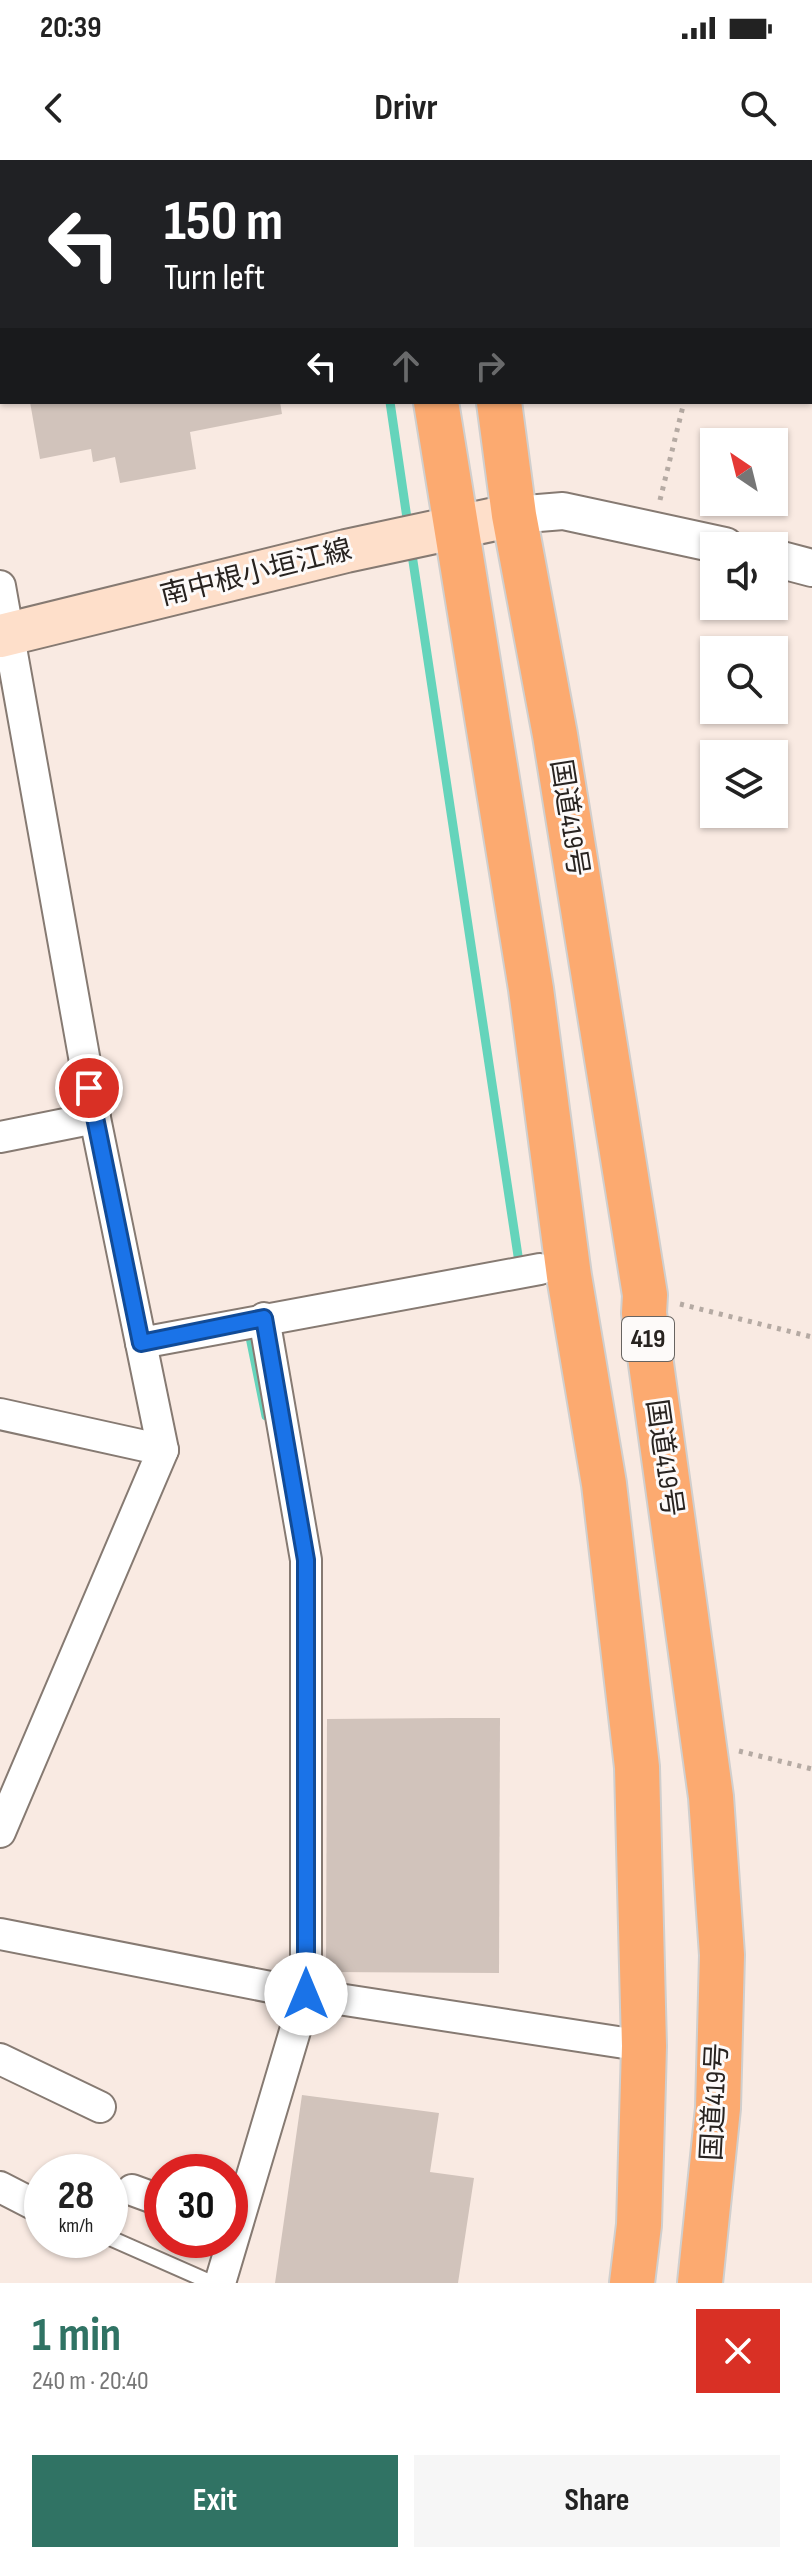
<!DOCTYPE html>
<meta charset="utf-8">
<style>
:root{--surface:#fff;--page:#f6f6f6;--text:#222;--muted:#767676;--accent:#307364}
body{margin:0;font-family:"Sofia Sans Condensed","Noto Sans JP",sans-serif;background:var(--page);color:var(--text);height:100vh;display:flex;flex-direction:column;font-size:30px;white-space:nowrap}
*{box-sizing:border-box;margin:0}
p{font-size:26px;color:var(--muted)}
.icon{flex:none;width:44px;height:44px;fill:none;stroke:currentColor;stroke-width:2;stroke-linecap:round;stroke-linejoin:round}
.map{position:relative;height:2123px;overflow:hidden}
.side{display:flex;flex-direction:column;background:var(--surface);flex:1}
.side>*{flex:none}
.top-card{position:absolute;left:0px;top:0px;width:812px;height:244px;box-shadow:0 2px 6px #0004;background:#202124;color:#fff;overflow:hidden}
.needle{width:52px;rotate:325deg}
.fabs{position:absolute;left:700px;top:268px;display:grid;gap:16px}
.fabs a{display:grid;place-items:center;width:88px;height:88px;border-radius:0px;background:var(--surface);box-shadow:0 2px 6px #0004;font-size:40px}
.speed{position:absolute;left:24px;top:1994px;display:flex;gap:16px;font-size:40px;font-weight:700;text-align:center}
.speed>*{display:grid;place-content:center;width:104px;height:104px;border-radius:50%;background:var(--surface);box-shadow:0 2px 6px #0004;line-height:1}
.speed small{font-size:20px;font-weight:400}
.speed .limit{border:12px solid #d22;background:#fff;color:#111}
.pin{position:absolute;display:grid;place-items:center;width:68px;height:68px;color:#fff;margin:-34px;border:4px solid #fff;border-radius:50%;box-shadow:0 2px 8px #0007}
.me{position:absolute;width:88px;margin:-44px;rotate:0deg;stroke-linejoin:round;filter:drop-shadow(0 0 6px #0008)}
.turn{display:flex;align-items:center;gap:28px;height:168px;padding:0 32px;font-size:36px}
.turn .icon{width:104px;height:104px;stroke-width:2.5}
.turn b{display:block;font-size:56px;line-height:68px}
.lanes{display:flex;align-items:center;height:76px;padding:0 32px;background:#0003;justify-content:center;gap:40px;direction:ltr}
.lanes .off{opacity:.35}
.round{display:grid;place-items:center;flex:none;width:84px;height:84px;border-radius:0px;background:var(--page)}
.head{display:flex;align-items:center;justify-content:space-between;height:136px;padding:0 32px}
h1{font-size:48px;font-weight:700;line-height:60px;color:var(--accent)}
.primary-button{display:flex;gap:16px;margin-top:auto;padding:16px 32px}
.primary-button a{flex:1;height:92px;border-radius:0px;background:var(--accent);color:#fff;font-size:32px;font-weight:700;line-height:92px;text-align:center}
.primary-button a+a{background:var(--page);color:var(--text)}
.status{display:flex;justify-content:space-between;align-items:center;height:56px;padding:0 40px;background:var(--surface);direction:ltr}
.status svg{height:22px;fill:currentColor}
header{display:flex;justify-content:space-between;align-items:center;height:104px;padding:0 32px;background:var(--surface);font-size:36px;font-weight:700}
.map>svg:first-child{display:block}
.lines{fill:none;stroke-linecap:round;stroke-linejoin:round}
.stream{stroke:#65d4bb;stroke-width:9}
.building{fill:#d1c3bb}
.service-casing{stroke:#867a72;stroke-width:18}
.minor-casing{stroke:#867a72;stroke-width:34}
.tertiary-casing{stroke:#867a72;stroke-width:40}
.secondary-casing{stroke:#867a72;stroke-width:46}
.trunk-casing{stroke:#d0cfce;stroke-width:48}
.path{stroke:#b5aaa3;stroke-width:5;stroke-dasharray:4 6;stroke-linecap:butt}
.service{stroke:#fff;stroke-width:14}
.minor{stroke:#fff;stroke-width:30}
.tertiary{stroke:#fff;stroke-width:36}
.secondary{stroke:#fedfca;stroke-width:42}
.trunk{stroke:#fcaa70;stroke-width:44}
.route-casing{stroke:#114b97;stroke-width:20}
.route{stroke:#1a73e8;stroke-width:14}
.labels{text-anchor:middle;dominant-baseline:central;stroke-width:6;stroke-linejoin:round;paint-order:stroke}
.shield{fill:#fdfaf9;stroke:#686461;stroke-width:2}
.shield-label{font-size:26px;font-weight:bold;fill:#282320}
.street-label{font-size:28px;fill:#282320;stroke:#fdfaf9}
</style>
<div class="status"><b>20:39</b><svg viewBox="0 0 49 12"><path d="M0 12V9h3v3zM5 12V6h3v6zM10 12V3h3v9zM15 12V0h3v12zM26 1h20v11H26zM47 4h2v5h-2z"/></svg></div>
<header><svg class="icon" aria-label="back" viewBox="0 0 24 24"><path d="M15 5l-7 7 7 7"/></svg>Drivr<svg class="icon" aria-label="search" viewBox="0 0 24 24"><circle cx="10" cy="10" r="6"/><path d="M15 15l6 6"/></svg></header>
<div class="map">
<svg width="812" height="2123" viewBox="0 0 812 2123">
<rect width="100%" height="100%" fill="#f9eae2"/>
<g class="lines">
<!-- stream -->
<g class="stream">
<polyline points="353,0 353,2"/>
<polyline points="390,242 408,365"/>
<polyline points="411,388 520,1109"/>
<polyline points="250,1177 266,1256"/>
</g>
</g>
<!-- building -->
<g class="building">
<polygon points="30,242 280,242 282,254 190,272 196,309 120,323 115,297 93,302 91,289 40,299"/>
<polygon points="452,1558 500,1558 499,1813 326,1812 327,1559"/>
<polygon points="302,1935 439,1953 430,2012 474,2018 458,2123 275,2123"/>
</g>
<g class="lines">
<!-- service casing -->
<g class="service-casing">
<polyline id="service" points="110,2078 212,2123"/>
</g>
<!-- minor casing -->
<g class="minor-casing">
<g id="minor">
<polyline points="0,426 95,958 141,1183 540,1109"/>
<polyline points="0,977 95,958"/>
<polyline points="141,1183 163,1290"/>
<polyline points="0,1254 163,1290 0,1672"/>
<polyline points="0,1774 306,1834 644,1886"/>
<polyline points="0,1899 100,1947"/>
<polyline points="0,2027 35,2045"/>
<polyline points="132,2030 162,2041"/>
<polyline points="220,2123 306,1834 306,1400 264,1158"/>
</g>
</g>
<!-- tertiary casing -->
<g class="tertiary-casing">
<g id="tertiary">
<polyline points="514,355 563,351 725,386"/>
<polyline points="774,398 812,408"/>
</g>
</g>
<!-- secondary casing -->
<g class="secondary-casing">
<polyline id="secondary" points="0,476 346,391 514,355"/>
</g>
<!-- trunk casing -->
<g class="trunk-casing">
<g id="trunk">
<polyline points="398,0 398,2"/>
<polyline points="467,0 468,2"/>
<polyline points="436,242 531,829 569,1116 604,1324 637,1607 644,1886 639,2065 632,2123"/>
<polyline points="499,242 514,355 555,575 645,1135 644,1153 711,1637 722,1795 718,1948 700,2123"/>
</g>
</g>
<!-- path -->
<g class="path">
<polyline points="743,2 743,0"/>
<polyline points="660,340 684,242"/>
<polyline points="680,1144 812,1177"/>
<polyline points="739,1591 812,1609"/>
</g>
<!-- service -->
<use href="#service" class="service"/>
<!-- minor -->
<use href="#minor" class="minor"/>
<!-- tertiary -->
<use href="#tertiary" class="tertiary"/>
<!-- secondary -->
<use href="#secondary" class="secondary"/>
<!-- trunk -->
<use href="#trunk" class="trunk"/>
</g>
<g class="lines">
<!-- route casing -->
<g class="route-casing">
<polyline id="route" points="89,928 141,1183 264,1158 306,1400 306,1834"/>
</g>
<!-- route -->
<use href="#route" class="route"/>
</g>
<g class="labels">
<!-- shield labels -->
<rect class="shield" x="622" y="1157" width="52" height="44" rx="6"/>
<g class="shield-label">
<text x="648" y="1179">419</text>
</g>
<!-- street labels -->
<g class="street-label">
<text transform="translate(256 413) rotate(-14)">南中根小垣江線</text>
<text transform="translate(569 658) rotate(81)">国道419号</text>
<text transform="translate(664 1298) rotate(82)">国道419号</text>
<text transform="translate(715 1942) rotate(-87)">国道419号</text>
</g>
</g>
</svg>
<div class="fabs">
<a><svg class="needle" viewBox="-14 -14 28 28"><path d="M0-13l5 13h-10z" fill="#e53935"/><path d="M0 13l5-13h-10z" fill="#767676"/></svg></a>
<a><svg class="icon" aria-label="sound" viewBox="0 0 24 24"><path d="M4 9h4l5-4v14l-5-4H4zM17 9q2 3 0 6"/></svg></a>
<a><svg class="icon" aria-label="search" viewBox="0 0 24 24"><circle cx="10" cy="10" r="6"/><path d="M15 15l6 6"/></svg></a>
<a><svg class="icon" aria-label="layers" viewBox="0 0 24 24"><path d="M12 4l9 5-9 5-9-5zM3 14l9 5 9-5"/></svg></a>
</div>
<div class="speed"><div>28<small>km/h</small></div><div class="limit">30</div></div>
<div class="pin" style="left:89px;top:928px;background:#d93025"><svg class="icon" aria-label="arrive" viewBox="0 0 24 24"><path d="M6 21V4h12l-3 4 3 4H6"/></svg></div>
<svg class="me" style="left:306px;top:1834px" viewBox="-20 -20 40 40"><circle r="19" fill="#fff"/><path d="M0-13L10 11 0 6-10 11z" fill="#1a73e8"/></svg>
<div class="top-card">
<div class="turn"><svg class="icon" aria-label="left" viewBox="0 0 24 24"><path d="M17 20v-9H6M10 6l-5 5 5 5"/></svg><div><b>150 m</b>Turn left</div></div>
<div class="lanes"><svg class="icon" aria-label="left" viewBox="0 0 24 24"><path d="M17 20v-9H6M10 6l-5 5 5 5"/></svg><svg class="icon off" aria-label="ahead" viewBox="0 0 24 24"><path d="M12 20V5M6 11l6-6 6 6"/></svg><svg class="icon off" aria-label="right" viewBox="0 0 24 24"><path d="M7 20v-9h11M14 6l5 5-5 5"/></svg></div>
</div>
</div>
<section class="side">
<div class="head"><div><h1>1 min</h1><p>240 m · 20:40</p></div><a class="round" style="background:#d93025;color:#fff"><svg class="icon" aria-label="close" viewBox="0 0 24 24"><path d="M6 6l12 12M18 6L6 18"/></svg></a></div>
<div class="primary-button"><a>Exit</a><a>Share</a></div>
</section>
